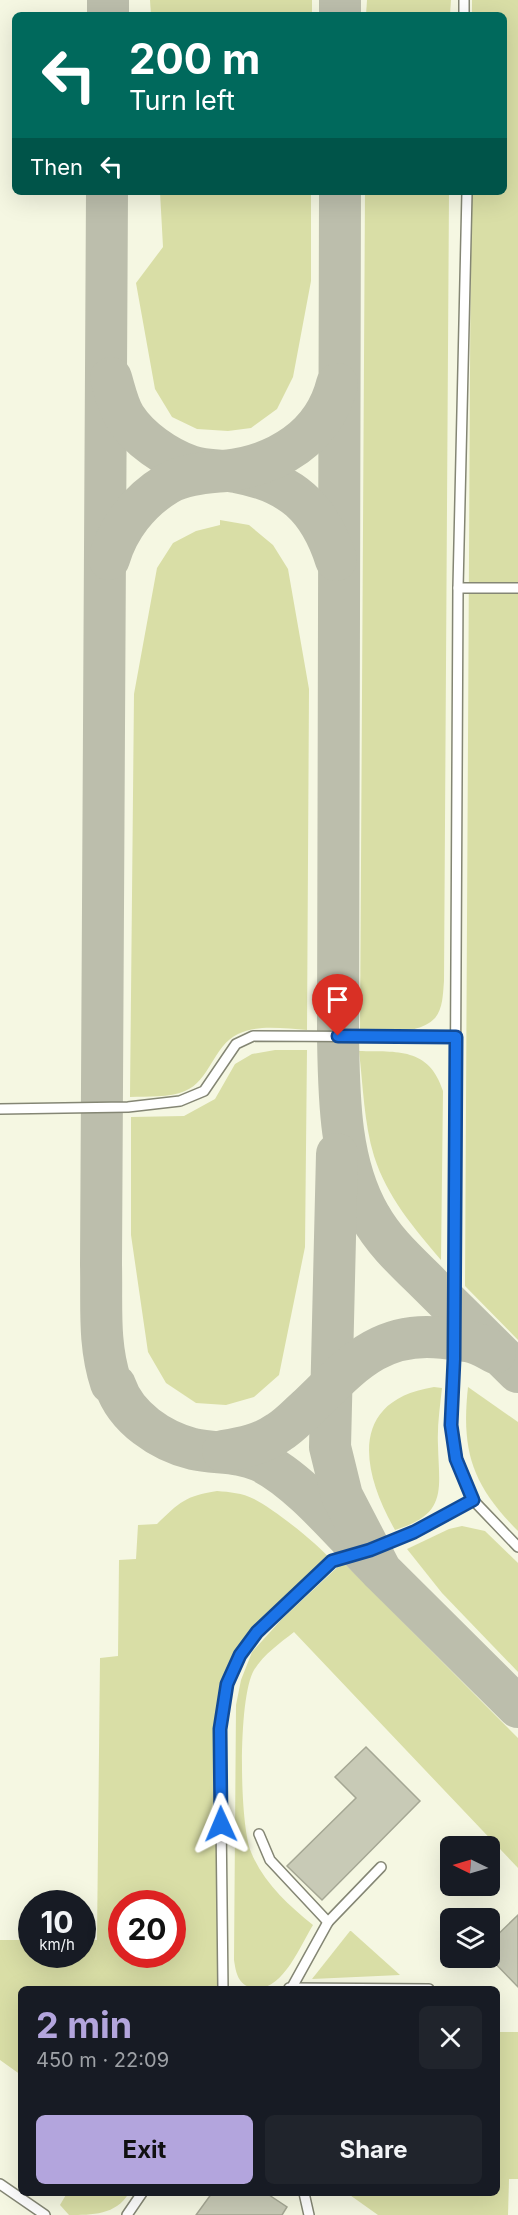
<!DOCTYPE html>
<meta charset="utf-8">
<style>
:root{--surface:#171b24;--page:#20242c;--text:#f1f3f6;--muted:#9ea1a6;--accent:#b3a5dd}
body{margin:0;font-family:Inter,sans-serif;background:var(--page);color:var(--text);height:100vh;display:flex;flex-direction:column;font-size:22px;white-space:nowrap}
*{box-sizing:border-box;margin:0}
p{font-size:20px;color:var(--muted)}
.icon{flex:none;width:33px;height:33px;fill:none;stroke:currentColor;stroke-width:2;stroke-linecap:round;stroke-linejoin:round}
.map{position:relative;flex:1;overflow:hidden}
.side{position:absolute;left:18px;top:1986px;width:482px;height:210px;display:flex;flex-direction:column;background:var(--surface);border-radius:9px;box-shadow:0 6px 24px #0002}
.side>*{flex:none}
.banner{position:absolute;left:12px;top:12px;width:495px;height:183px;border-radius:9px;box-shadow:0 6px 24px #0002;background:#00695c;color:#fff;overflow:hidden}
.needle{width:39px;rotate:275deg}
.fabs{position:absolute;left:440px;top:1836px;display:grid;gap:12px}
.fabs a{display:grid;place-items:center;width:60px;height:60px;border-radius:9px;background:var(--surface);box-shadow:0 6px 24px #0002;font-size:30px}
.speed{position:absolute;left:18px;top:1890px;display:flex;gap:12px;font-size:30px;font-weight:700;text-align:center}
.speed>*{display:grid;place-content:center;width:78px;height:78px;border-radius:50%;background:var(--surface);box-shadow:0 6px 24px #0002;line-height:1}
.speed small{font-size:15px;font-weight:400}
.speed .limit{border:9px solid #d22;background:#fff;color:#111}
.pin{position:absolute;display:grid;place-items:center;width:51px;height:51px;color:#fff;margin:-62px -26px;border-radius:50% 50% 50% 0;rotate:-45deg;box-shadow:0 0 6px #0007}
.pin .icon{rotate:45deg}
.me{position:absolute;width:66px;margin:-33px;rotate:359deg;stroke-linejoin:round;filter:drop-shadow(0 0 4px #0008)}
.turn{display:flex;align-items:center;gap:21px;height:126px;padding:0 18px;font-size:27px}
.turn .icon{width:78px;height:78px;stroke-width:2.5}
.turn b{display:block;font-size:42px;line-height:51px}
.then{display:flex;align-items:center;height:57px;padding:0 18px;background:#0003;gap:12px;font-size:22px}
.round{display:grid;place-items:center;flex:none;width:63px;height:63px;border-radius:9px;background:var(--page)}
.summary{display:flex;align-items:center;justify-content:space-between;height:102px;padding:0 18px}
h1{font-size:36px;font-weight:700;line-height:45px;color:var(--accent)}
.action{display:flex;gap:12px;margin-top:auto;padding:12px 18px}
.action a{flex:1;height:69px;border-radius:9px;background:var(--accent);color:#111;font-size:24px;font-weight:700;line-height:69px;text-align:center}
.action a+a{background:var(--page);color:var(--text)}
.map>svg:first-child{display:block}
.green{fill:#d9dea6;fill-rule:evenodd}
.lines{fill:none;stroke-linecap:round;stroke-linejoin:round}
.taxiway{stroke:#bcbeac;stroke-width:42}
.building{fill:#c8cab6;stroke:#a5a794;stroke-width:1.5}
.service-casing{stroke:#848674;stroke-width:12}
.service{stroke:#fff;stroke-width:9}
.route-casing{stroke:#114b97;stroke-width:15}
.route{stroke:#1a73e8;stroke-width:10}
</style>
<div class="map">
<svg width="518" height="2215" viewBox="0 0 518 2215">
<rect width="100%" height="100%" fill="#f5f7e2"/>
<!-- green -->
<g class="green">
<polygon points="150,0 312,0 312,15 151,15"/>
<polygon points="367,0 451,0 450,15 366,15"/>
<polygon points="472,0 518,0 518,1340 465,1286 471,192 504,192 504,15 472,15"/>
<polygon points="160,192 311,192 311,281 293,377 277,409 251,428 228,431 197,429 172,417 155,389 136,283 163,247"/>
<path d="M365,192H449L444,981C443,993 443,1009 435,1018C418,1036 382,1031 360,1031Z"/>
<path d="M220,520L249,525L273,545L288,569L309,689L307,1030C286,1029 258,1024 238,1034C213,1046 210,1081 185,1091C169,1098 148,1096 130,1097L134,694L157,568L173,543L196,531L220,525Z"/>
<polygon points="275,1050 307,1050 305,1247 279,1375 254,1397 226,1405 196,1403 166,1383 148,1352 131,1235 131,1117 184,1116 215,1099 235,1064 252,1054"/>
<path d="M359,1051C397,1052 429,1047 443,1091L441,1260C414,1228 387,1197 374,1156C364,1123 363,1085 359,1051Z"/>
<path d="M434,1387L442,1388C440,1407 437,1426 438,1445C439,1490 448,1514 395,1530C362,1472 347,1401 434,1387Z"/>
<path d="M468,1387L518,1422V1531C472,1485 461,1451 468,1387Z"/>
<path d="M217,1491C230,1492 242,1493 254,1499C275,1510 317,1543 332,1561L257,1632L227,1684L220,1729L223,1989H21V2075L0,2060V1940H31L32,1954H82L83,1940H97L100,1658L118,1656L119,1560L136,1559L138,1525L157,1524C180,1502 185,1496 217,1491ZM122,1904H172V1954H122Z"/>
<polygon points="462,1526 485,1531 518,1563 518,1672 442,1593 407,1549 449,1529"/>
<path d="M343,1562L518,1738V1868L294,1632C280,1643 264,1654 254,1670C238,1697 239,1822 251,1852C263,1882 288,1905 313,1925C300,1946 282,1993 253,1988C238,1985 236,1973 234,1960L236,1705L241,1680L252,1652L282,1619Z"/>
<polygon points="350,1931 351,1931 400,1975 312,1979"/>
<polygon points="497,2032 518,2032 518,2179 509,2179 508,2215 378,2215 347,2193 496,2193"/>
<path d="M67,2193H129C116,2215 92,2215 69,2215L60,2205Z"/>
</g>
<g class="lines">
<!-- taxiway -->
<g class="taxiway">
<polyline points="108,15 108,0"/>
<polyline points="340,15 340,0"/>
<path d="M107,192L101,1265C102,1305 98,1344 111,1383L115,1385C126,1418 161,1441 193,1449C216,1454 238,1451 260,1461C301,1480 348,1539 381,1571"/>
<path d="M340,192L338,1036C339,1095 339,1163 370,1216C385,1243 408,1263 430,1285C459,1314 489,1343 518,1372"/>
<path d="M111,378C115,391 118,406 125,417C139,439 166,457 190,466C203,471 222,470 236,472C291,482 319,507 336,560"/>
<path d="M109,559C118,528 139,501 167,484C184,474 206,473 225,471C277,465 324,437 337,384"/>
<polyline points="337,1154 330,1447 342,1496 381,1571 518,1707"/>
<path d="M223,1451C243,1448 262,1444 279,1432C289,1426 298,1416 307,1408C349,1368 378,1330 443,1338C468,1341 474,1340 495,1353"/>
</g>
</g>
<!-- building -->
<g class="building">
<polygon points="366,1747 420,1801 322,1900 287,1866 356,1798 335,1777"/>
<polygon points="518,1915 518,1987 489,1957 489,1943"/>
<polygon points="212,2193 266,2193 287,2207 282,2215 196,2215"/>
</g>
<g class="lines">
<!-- service casing -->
<g class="service-casing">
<g id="service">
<polyline points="464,0 464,15"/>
<polyline points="467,192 458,588 454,1339 451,1425 457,1459 473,1500 518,1547"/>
<polyline points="458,588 518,588"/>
<polyline points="0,1109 128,1107 180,1101 204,1091 236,1044 253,1036 456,1037"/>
<polyline points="259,1834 270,1860 328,1922"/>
<polyline points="289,1988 429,1989"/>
<polyline points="223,1989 220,1729 227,1684 240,1655 257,1632 332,1561 370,1550 414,1532 473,1500"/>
<polyline points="291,1989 328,1922 381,1867"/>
<polyline points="0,2184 45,2215"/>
<polyline points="304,2193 309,2215"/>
<polyline points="127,2215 142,2193"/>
</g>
</g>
<!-- service -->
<use href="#service" class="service"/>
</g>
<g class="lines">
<!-- route casing -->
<g class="route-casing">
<polyline id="route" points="221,1824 220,1729 227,1684 240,1655 257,1632 332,1561 370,1550 414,1532 473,1500 456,1459 451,1425 454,1359 456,1037 338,1036"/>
</g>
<!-- route -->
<use href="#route" class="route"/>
</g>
</svg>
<div class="fabs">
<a><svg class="needle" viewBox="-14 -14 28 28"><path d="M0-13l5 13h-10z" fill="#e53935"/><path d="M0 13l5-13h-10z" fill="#9ea1a6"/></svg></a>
<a><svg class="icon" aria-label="layers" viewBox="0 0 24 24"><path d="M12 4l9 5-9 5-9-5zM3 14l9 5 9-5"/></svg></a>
</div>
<div class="speed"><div>10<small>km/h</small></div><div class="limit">20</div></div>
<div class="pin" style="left:338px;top:1036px;background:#d93025"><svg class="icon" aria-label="arrive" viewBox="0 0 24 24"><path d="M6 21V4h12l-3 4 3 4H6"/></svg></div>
<svg class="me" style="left:221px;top:1824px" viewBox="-20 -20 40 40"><path d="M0-17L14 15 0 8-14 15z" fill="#1a73e8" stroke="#fff" stroke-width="4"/></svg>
<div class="banner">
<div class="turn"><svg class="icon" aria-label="left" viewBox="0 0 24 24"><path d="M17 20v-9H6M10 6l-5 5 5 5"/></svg><div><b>200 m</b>Turn left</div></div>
<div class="then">Then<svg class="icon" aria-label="left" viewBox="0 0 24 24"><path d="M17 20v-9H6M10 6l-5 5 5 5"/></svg></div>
</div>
<section class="side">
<div class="summary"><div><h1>2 min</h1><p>450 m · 22:09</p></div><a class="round"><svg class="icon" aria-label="close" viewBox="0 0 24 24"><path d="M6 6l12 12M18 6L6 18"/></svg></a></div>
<div class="action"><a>Exit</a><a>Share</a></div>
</section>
</div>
